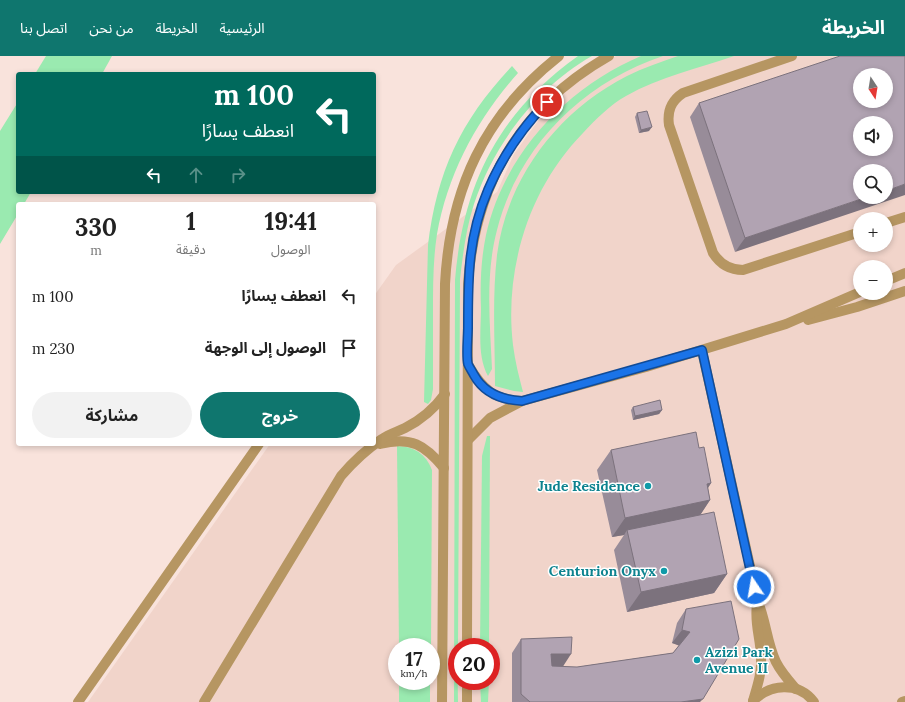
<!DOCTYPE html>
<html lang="ar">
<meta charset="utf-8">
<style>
:root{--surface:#fff;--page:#f2f2f2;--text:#222;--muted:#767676;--accent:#0f766e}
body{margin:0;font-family:Lora,"Noto Sans Arabic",serif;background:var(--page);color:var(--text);direction:rtl;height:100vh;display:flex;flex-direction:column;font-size:15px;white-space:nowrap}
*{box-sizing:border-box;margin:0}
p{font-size:13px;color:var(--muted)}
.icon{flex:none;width:22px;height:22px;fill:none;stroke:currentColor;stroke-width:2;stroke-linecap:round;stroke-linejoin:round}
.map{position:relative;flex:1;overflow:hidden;direction:ltr}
.panel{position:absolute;left:16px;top:146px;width:360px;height:244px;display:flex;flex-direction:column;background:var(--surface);border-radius:4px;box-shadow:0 2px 6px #0003;direction:rtl}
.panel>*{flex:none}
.top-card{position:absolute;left:16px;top:16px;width:360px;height:122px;border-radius:4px;box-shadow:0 2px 6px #0003;direction:rtl;background:#00695c;color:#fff;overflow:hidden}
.needle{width:26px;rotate:168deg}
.controls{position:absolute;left:853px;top:12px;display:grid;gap:8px}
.controls a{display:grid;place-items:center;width:40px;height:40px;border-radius:50%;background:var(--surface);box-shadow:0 2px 6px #0003;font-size:20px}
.speed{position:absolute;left:388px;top:582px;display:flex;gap:8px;font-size:20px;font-weight:700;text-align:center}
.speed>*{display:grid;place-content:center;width:52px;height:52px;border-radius:50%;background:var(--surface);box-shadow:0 2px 6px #0003;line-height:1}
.speed small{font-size:10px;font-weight:400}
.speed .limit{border:6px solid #d22;background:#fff;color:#111}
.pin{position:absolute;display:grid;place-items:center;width:34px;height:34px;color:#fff;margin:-17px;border:2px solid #fff;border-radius:50%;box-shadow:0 1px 4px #0007}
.me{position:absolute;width:44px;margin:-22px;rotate:348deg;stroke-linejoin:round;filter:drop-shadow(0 0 3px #0008)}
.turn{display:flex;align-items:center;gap:14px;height:84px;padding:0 16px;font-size:18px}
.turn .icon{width:52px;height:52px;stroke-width:2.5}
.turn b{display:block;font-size:28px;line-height:34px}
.lanes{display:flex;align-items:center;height:38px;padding:0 16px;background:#0003;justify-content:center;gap:20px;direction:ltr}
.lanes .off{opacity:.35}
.eta{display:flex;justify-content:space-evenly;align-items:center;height:68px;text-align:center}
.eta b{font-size:24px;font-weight:700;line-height:28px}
.button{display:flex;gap:8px;margin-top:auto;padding:8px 16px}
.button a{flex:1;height:46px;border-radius:24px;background:var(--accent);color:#fff;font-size:16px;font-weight:700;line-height:46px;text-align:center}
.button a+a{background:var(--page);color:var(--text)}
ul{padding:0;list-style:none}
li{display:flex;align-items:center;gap:12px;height:52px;padding:0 16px}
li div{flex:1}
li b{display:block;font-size:15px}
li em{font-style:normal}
header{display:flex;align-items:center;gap:24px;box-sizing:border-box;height:56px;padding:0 20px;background:var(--accent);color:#fff}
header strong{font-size:19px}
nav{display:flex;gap:22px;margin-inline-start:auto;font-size:14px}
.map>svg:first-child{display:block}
.built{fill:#f1d4ca;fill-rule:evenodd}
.green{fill:#9aeab0}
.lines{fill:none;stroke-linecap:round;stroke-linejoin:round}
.minor{stroke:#b69662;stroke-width:10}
.wall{fill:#988c99}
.shaded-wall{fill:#7c727d}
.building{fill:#b1a3b2;stroke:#7c727d;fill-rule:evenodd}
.route-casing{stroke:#114b97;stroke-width:10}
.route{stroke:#1a73e8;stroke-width:7}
.culture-dot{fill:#0f9aa8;stroke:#fff;stroke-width:1.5}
.labels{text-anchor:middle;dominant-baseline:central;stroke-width:3;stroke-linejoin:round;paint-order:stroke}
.culture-label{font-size:14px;font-weight:bold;fill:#0d838f;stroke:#fff;text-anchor:end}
</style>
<header>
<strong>الخريطة</strong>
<nav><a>الرئيسية</a><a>الخريطة</a><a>من نحن</a><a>اتصل بنا</a></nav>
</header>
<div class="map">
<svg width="905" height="646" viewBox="0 0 905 646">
<rect width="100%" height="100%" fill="#f9e3dc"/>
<!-- built -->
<path class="built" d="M616,0H905V646H88L270,388H374V240L396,209L497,136L514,98L543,58L584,18ZM860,19H886V45H860ZM860,67H886V93H860ZM860,115H886V141H860ZM860,163H886V189H860ZM860,211H886V237H860ZM397,591H431V625H397ZM457,591H491V625H457Z"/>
<!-- green -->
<g class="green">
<polygon points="46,0 112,0 102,18 35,18"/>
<path d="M578,0H592C537,31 494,88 474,148C466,172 463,198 460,223L458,591H457L458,646H454L455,224C463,128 499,56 578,0Z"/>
<path d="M641,0H663C582,27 518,91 497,174C485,219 490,267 492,313L488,320C477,300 481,274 481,252C480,227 481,203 486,179C504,98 566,32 641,0Z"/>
<path d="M678,0H734C699,12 659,21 626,40C610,49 596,63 583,77C529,132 504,213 513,289C515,305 519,321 523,336L514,335L495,330C495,287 492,242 497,199C507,122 558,55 627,20C643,12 661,6 678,0Z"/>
<path d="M512,10L518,17C477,63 448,117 437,178C433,204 433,230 433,257C433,282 433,308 433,333L431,344L428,348L424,346L428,189C437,115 461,64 512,10Z"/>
<polygon points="18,46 18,136 31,136 24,148 18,148 18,158 0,188 0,75"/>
<polygon points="487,380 490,380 489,591 480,591 482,400"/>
<path d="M397,390C414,390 426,398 432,414L431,591H399Z"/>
<rect x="399" y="625" width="31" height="21"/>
<polygon points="480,625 489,625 488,646 481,646"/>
</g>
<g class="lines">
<!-- minor -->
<g class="minor">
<path d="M792,0L683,37C671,45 667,55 669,69L713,197C720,208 729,214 743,214L860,176"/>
<polyline points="886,167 905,161"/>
<polyline points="886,225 905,217"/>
<polyline points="808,264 857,251 905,235"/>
<path d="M702,295L758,546C766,565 767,587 776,606C781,616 789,625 796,633"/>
<path d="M469,310C482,333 495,344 522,345L646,311L786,268L860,236"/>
<polyline points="468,384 490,362 522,345"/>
<path d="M380,388C411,380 425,389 444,412"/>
<path d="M467,591L468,228C475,128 521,50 609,0"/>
<polyline points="467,625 467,646"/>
<path d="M753,645C757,631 762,617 761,602C761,584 754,567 757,549"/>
<path d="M753,645C770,628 798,625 814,646"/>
<polyline points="78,646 259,388"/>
<path d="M204,646L341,420C353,406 367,393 382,383C389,378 397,376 405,372C421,364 434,353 445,338"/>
<path d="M442,646L445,228C450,133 484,59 559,0"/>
<polyline points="902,646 905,645"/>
</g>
</g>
<!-- wall -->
<g class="wall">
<polygon points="905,0 735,196 690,61 699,47"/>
<polygon points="637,57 649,75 639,77 635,61"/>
<polygon points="633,351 662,354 659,358 633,364 631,354"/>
<polygon points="699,392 711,427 708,432 710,444 700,459 727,518 714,537 627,556 614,494 624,479 612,481 597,414 611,394"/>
<polygon points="686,553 700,646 512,646 512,597 521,583 563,611 577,611 673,597 679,589 672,587 677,567"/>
</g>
<!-- shaded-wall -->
<g class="shaded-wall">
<polygon points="652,71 649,75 639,77 641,74"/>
<polygon points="905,128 905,139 735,196 745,182 867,141 886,141 886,135"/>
<polygon points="662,354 659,358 633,364 635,360"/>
<polygon points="711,427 698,447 707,428"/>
<polygon points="710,444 697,464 627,474 624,479 612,481 625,462"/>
<polygon points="727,518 714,537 627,556 641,536"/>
<polygon points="682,574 690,576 680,590 672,587"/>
<polygon points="551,598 571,598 562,612 542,612"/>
<polygon points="703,643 700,646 681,646"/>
</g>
<!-- building -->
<g class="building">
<path d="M840,0H905V128L886,135V115H860V141H867L745,182L699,47ZM860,19H886V45H860ZM860,67H886V93H860Z"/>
<polygon points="647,55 652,71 641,74 637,57"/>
<polygon points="660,344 662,354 635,360 633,351"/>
<polygon points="696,376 699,392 704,391 711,427 707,428 710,444 625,462 611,394"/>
<polygon points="714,456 727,518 641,536 627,474"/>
<polygon points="731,545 739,583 703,643 681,646 530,646 521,638 521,583 572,581 571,598 551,598 552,610 577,611 673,597 690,576 682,574 686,553"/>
</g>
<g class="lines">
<!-- route casing -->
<g class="route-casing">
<path id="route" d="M547,46C522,72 502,101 488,134C468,181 468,222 468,271C468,281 466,299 468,308C469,311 472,315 474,319C484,337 502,344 522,345L702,294L754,531"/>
</g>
<!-- route -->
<use href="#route" class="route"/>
</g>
<!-- markers -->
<g class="culture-dot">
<circle cx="648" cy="430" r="4"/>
<circle cx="664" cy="515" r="4"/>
<circle cx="697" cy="604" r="4"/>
</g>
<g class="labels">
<!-- culture labels -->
<g class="culture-label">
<text x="640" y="430">Jude Residence</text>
<text x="656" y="515">Centurion Onyx</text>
<text x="705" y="596" text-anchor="start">Azizi Park<tspan x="705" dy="16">Avenue II</tspan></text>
</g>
</g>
</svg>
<div class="controls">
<a><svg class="needle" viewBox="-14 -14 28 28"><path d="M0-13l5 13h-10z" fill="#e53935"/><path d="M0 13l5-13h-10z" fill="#767676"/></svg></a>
<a><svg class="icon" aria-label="sound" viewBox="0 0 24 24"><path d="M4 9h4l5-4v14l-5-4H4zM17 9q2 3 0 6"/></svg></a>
<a><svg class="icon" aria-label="search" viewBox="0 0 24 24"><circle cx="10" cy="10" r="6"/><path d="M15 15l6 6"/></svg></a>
<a>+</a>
<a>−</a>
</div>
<div class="speed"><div>17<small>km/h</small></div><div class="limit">20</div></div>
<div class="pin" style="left:547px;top:46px;background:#d93025"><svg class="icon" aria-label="arrive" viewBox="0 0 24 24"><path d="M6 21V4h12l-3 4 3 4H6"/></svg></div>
<svg class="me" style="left:754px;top:531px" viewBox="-20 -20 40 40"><circle r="17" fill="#1a73e8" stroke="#fff" stroke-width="3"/><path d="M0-11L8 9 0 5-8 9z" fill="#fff"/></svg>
<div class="top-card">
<div class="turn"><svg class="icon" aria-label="left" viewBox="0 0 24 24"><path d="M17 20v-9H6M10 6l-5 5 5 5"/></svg><div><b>100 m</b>انعطف يسارًا</div></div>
<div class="lanes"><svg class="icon" aria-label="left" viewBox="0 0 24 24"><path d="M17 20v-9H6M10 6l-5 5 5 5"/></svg><svg class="icon off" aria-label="ahead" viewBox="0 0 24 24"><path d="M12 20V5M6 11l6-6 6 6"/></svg><svg class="icon off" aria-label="right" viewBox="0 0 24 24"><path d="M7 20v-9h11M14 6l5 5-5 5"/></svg></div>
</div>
<section class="panel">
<div class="eta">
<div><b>19:41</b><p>الوصول</p></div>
<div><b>1</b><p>دقيقة</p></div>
<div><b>330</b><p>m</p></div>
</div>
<ul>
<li><svg class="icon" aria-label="left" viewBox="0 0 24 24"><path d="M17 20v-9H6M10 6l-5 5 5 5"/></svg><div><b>انعطف يسارًا</b></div><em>100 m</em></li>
<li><svg class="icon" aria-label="arrive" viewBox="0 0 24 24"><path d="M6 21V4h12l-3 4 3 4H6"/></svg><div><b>الوصول إلى الوجهة</b></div><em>230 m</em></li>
</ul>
<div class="button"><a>خروج</a><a>مشاركة</a></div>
</section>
</div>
